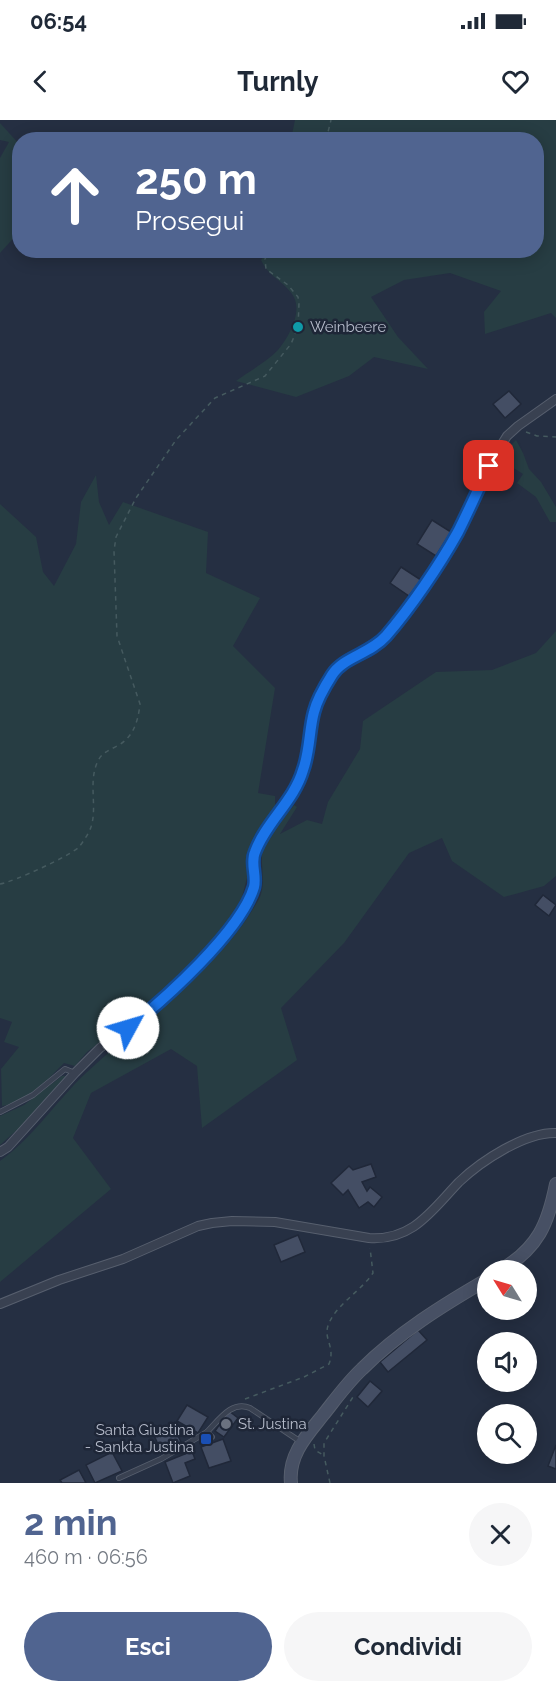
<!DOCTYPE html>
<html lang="it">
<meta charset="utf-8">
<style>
:root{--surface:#fff;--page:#f6f6f7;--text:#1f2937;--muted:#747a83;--accent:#506490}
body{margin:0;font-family:Raleway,sans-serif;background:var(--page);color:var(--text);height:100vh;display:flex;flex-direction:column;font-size:22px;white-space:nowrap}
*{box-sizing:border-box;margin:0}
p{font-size:20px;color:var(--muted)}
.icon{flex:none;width:33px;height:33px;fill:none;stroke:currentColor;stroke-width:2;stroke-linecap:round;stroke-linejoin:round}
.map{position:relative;height:1363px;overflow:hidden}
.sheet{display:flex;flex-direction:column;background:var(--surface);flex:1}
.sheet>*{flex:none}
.hud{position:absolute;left:12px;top:12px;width:532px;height:126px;border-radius:24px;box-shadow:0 3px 15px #0003;background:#506490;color:#fff;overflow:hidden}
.needle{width:39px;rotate:307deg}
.tools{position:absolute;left:477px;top:1140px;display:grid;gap:12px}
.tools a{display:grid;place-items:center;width:60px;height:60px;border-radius:50%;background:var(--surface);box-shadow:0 3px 15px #0003;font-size:30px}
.pin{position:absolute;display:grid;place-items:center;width:51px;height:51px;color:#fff;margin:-26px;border-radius:12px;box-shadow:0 3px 9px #0006}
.me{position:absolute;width:66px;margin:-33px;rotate:51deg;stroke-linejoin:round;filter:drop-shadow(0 0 4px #0008)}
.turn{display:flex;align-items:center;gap:21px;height:126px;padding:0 24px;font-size:27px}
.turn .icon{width:78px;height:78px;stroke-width:2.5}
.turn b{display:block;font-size:42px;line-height:51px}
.round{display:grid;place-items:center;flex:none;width:63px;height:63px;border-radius:32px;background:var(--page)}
.summary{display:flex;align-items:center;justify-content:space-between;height:102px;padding:0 24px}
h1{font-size:36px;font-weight:700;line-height:45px;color:var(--accent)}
.primary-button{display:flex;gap:12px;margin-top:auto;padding:12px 24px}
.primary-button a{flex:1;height:69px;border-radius:36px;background:var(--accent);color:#fff;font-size:24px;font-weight:700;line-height:69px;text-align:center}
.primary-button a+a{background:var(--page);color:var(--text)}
.status{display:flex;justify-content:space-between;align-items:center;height:42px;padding:0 30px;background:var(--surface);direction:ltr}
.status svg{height:16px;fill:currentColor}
header{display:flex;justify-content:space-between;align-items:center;height:78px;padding:0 24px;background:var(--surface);font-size:27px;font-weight:700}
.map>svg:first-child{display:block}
.green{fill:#273d43}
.building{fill:#444e64;stroke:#202839;stroke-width:1.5}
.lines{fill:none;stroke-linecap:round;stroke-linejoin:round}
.lane-casing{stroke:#575f6e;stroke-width:6}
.street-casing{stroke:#575f6e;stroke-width:10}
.secondary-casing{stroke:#575f6e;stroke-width:14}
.path{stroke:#455a5f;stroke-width:1.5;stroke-dasharray:4.5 4.5;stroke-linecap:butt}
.lane{stroke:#394151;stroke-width:4.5}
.street{stroke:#394151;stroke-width:8}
.secondary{stroke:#475064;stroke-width:12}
.route-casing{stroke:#114b97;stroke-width:15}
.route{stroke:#1a73e8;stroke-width:10}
.culture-dot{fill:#0f9aa8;stroke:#1e2637;stroke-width:2}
.worship-dot{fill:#6b7280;stroke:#1e2637;stroke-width:2}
.transit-dot{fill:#1a4fb4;stroke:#1e2637;stroke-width:2}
.labels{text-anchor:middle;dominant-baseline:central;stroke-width:5;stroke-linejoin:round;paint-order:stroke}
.poi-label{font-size:15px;fill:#b6bccb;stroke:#1e2637;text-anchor:start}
</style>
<div class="status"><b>06:54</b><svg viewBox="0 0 49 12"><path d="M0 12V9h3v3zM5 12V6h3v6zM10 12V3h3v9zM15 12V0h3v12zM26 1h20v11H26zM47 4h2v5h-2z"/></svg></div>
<header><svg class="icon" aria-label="back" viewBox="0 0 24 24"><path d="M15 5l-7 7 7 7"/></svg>Turnly<svg class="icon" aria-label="heart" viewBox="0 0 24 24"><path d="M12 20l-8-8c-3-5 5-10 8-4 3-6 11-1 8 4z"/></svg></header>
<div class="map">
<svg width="556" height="1363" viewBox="0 0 556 1363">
<rect width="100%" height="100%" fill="#252f42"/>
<!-- green -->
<g class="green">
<path d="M295,0H556V198L551,193L485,214L484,192L501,171L450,153L404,160L371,177L398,217L428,249L374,237L349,256L296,277L236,261C249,251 267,242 278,230C289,217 304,190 292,174C282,160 268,156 261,140L268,131L537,130V20L291,19Z"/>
<polygon points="0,3 20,25 19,112 0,133 0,38 9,22 0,20"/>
<polygon points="516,320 523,333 529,349 541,362 556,387 556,402 550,402 536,377 517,363 523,354 498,338"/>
<path d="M96,355L99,382L109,405L123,382L208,412L206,453L260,478L233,526L275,568L258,673L275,676V690L259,713L246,740L248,754L242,777L233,794L204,830L154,879L87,932L75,946L64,943C47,960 27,983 2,986L1,949L19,927L4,922L12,902L0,898V384L36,417L43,452L54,466L76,424L81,382Z"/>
<path d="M556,511V756L544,766L504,777L452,741L442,718L409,733L344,823L281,888L297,940L202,1008L197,946L171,929L91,973L73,1018L111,1069L0,1162V1041C34,1017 56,981 86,953C145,898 218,851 259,779C266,765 261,749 262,734C263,721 285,696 294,685L297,687L280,714L307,700L322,704L328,682L360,629L363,601L436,552L492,550L536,533Z"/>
<polygon points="62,956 66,956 18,1009 0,1025 0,996 24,985"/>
</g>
<!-- building -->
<g class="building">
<polygon points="509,271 521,284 505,298 493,284"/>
<polygon points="432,400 451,412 436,436 417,424"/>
<polygon points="401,447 421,460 409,476 390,463"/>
<polygon points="543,775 556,785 549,796 535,785"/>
<polygon points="371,1044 376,1057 362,1062 367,1071 370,1067 382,1077 374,1087 368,1082 359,1088 348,1070 343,1075 331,1063 349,1046 353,1050"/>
<polygon points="298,1115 305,1132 281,1142 274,1125"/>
<polygon points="418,1210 427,1220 388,1252 380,1242"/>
<polygon points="370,1261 382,1271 368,1287 357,1277"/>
<polygon points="187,1285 208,1297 198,1313 177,1301"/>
<polygon points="229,1291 238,1298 224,1317 215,1311"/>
<polygon points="172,1304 181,1322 161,1331 153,1313"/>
<polygon points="223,1319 231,1341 209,1348 201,1327"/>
<polygon points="556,1325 556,1349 548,1346"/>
<polygon points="192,1331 195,1339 185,1343 190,1356 173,1363 165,1342"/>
<polygon points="112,1332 122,1351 95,1363 86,1345"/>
<polygon points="79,1350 86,1363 62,1363 60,1360"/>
</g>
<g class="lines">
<!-- lane casing -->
<g class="lane-casing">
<g id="lane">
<polyline points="0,992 33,975 65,949 75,953"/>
<path d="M212,1317L207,1312C219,1300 232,1280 250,1288L301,1322"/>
<polyline points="119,1358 161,1339 207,1312"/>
</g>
</g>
<!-- street casing -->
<g class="street-casing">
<g id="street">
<polyline points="0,1032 8,1027 75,953 100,928 142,897 168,874 216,825 240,796 255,765 254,733 262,717 291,676 303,652 310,623 314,592 331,557 337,547 370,530 389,512 435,449 458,411 497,332 507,316 518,306 556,279"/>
<path d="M0,1184L59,1160L123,1139L198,1106L212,1103L232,1101L275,1102L369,1118C413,1121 432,1090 459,1062C481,1041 525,1012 556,1013"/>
</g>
</g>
<!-- secondary casing -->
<g class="secondary-casing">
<g id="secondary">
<path d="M501,1150C538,1128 548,1104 556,1064"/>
<path d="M291,1363C288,1335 307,1315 323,1295C335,1280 347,1263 362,1249C398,1213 443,1185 488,1159"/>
</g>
</g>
<!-- path -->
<g class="path">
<polyline points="326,20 331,0"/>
<path d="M354,20C366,11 384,13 396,20"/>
<polyline points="526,312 537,316 556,317"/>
<path d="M0,764C13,762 70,736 79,727C83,722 89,713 91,707C98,686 87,660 99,639C103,632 110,630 117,626C133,618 138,602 140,584L117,516L114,431L116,417L136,378L176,320L215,278L265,256L291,224L298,207L299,183L298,177L288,165L266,149L265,139L270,130"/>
<path d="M245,1279L304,1257L329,1244C336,1226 322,1219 329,1203C338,1183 361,1171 373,1153L370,1128"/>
<polyline points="314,1324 315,1330 323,1335"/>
<polyline points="330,1363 324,1336 324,1323 353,1277"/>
</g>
<!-- lane -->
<use href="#lane" class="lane"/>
<!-- street -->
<use href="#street" class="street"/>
<!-- secondary -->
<use href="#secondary" class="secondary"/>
</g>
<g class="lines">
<!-- route casing -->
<g class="route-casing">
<path id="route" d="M128,908C164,880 241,811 254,767C257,756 250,743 255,732C266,702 294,681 303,650C310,631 309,610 314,592C317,580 325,566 332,555C343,537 370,534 386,516C411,487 439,446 458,412C469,390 479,368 489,346"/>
</g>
<!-- route -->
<use href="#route" class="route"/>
</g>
<!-- markers -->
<circle class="culture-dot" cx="298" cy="207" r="6"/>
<circle class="worship-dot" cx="226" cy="1304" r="6"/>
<rect class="transit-dot" x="200" y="1313" width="12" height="12" rx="3"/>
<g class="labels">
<!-- poi labels -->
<g class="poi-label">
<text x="310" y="207">Weinbeere</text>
<text x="238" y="1304">St. Justina</text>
<text x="194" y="1310" text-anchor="end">Santa Giustina<tspan x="194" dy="17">- Sankta Justina</tspan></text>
</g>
</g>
</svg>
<div class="tools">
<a><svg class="needle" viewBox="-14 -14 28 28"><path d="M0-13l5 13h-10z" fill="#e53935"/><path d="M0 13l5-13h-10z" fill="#747a83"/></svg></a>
<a><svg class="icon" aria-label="sound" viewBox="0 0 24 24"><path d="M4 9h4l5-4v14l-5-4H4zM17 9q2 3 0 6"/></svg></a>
<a><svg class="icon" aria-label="search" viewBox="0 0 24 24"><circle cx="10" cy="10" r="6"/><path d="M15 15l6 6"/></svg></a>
</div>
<div class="pin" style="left:489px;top:346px;background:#d93025"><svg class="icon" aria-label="arrive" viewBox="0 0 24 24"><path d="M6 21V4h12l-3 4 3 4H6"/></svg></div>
<svg class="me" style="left:128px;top:908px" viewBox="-20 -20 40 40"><circle r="19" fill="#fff"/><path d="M0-13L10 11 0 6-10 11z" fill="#1a73e8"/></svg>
<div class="hud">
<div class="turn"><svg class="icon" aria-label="ahead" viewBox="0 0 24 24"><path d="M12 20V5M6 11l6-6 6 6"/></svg><div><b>250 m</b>Prosegui</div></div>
</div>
</div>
<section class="sheet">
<div class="summary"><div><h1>2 min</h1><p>460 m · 06:56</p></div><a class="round"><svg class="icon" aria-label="close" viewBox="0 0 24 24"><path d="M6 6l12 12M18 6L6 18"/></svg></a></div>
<div class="primary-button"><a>Esci</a><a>Condividi</a></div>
</section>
